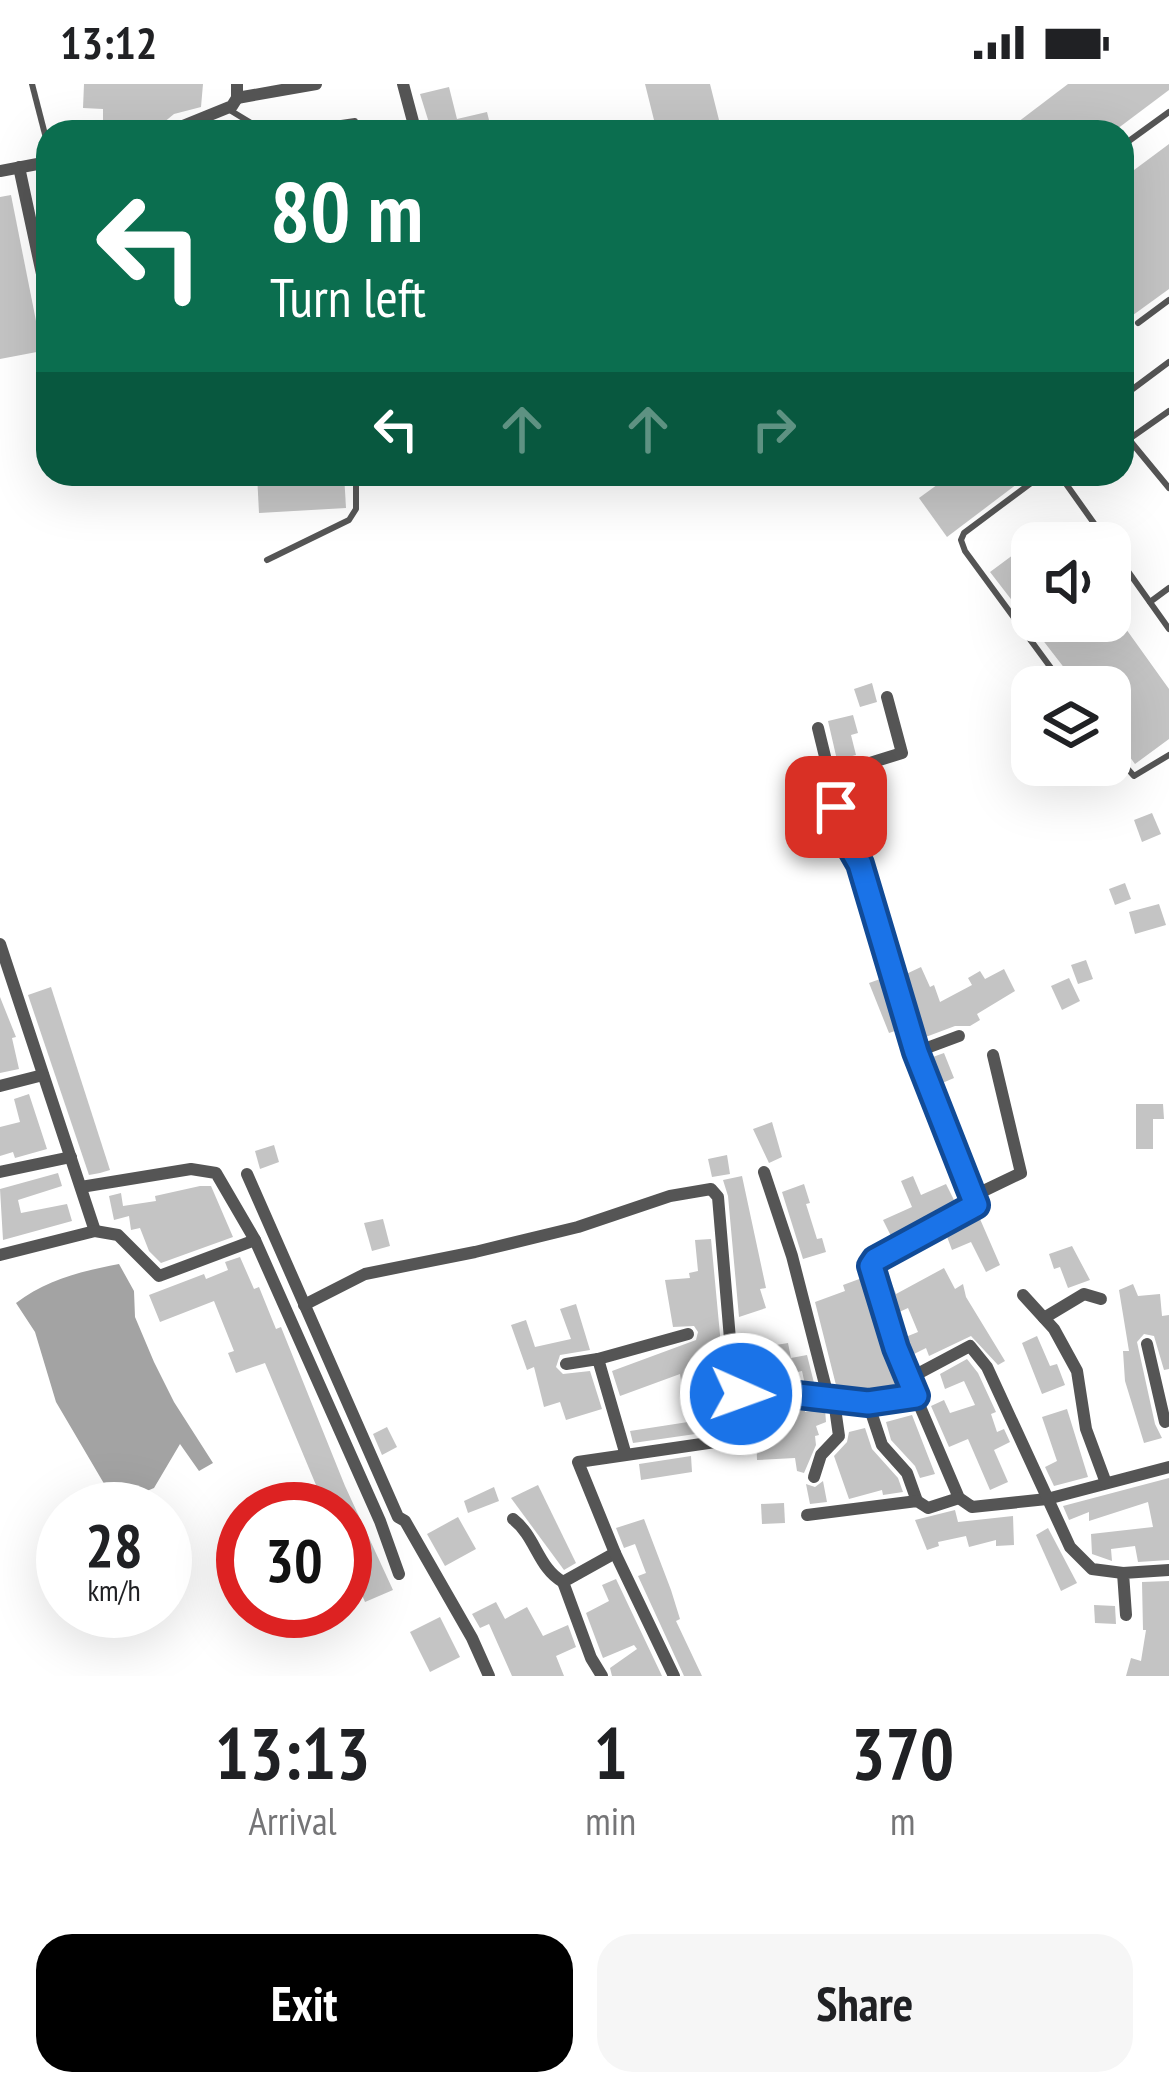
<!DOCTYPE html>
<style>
:root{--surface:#fff;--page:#f6f6f6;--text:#202124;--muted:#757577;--accent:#000}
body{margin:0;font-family:"PT Sans Narrow",sans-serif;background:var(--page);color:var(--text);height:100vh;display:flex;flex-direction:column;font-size:45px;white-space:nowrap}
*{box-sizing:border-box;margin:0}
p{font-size:39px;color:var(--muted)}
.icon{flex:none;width:66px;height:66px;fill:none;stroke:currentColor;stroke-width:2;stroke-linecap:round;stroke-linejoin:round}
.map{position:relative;height:1592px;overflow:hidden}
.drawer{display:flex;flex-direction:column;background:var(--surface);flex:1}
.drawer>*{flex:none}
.hud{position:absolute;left:36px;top:36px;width:1098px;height:366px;border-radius:36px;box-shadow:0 12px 48px #0002;background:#0b6e4f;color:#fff;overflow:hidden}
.controls{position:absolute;left:1011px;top:438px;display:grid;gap:24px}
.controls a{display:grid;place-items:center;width:120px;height:120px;border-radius:24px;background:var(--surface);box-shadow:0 12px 48px #0002;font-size:60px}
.speed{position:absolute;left:36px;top:1398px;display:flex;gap:24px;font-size:60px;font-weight:700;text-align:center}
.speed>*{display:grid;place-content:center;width:156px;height:156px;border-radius:50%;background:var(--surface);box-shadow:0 12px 48px #0002;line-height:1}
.speed small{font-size:30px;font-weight:400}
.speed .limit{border:18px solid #d22;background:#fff;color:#111}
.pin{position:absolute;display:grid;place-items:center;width:102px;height:102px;color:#fff;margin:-51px;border-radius:24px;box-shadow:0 6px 18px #0006}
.me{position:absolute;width:132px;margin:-66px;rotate:92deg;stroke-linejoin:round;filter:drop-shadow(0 0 9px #0008)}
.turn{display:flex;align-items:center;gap:42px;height:252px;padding:0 36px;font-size:54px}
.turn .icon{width:156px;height:156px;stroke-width:2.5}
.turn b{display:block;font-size:84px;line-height:102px}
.lanes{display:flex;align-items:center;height:114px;padding:0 36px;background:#0003;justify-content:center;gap:60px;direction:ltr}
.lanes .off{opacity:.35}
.eta{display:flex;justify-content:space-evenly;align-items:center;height:204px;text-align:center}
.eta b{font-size:72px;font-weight:600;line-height:84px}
.button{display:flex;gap:24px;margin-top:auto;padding:24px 36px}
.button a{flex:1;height:138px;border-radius:36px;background:var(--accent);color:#fff;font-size:48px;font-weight:600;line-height:138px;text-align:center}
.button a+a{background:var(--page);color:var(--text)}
.status{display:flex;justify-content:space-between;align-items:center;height:84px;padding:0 60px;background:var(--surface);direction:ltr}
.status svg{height:33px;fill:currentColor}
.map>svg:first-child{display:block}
.water{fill:#a3a3a3}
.building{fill:#c4c4c4}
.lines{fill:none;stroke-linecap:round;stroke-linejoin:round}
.lane{stroke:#555;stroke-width:6}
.street{stroke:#555;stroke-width:12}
.route-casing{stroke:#114b97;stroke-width:30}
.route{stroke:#1a73e8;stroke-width:21}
</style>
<div class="status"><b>13:12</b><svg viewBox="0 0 49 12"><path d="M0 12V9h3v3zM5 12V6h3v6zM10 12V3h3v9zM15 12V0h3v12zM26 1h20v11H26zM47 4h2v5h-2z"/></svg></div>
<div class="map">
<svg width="1169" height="1592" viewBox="0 0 1169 1592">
<rect width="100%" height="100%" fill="#fff"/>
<!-- water -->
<path class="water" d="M119,1180L134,1207L135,1233L154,1278L174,1318L213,1379L199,1387L180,1360L154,1404L116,1420L56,1318L35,1248L16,1219C46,1196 82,1187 119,1180Z"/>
<!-- building -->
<g class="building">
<polygon points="84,0 203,0 201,23 174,30 163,39 103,36 103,25 83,24"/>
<polygon points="645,0 710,0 722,48 657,48"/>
<polygon points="1068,0 1169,0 1169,6 1113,48 1005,48"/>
<polygon points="449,3 457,35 487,28 492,48 425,48 430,42 420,10"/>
<polygon points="1169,60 1169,205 1122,239 1122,95"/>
<polygon points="11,111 42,267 0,275 0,113"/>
<polygon points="257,390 344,390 346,424 259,429"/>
<polygon points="952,390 1010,390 1017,400 947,453 919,414"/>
<polygon points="1052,442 1064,459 1032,459 1032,537 1110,537 1110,533 1121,538 1169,605 1169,655 1135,680 1110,646 1110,603 1079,603 990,488"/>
<polygon points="872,599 877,618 860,623 854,605"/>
<polygon points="853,631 858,649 851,651 856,671 837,676 828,637"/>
<polygon points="1152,729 1161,750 1142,758 1134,736"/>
<polygon points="1125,799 1131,815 1115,821 1109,805"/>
<polygon points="1159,820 1166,841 1135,850 1129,828"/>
<polygon points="1086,876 1093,895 1078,900 1071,881"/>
<polygon points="921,883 930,903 934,901 940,918 972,901 968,894 980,887 985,895 1004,885 1015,907 977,930 980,936 970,942 955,942 923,954 904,891"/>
<polygon points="883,894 898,946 889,949 869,899"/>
<polygon points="1069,894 1080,917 1062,926 1051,902"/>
<polygon points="51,903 110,1086 100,1089 89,1091 28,911"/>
<polygon points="0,913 16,953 12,954 19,985 0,989"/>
<polygon points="944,969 954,994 940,1000 930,974"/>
<polygon points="29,1010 47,1065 15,1074 13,1068 0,1072 0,1043 20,1038 14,1015"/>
<polygon points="1136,1020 1163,1020 1164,1035 1153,1035 1153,1065 1136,1065"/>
<polygon points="772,1038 782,1073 769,1079 753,1045"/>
<polygon points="274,1061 279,1078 260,1085 255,1067"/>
<polygon points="727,1071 730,1090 712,1093 708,1075"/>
<polygon points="58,1089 62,1102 18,1116 21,1129 67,1120 72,1137 3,1156 0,1105"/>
<polygon points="742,1092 766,1204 760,1205 766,1224 739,1233 728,1112 723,1096"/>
<polygon points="913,1092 921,1111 946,1100 956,1120 892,1154 883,1136 912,1123 901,1097"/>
<polygon points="804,1100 810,1119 806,1120 817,1155 822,1154 826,1168 803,1175 782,1108"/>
<polygon points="200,1102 211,1102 233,1153 161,1179 149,1167 140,1144 131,1146 129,1132 114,1136 109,1112 121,1109 123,1122 156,1117 155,1112"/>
<polygon points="383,1135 390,1162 372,1167 364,1139"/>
<polygon points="980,1135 1000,1181 986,1188 971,1158 952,1166 946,1150"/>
<polygon points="711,1155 722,1272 734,1287 767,1288 768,1297 745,1295 737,1298 730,1310 730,1338 723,1346 633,1359 630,1347 688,1338 680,1290 620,1312 612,1287 696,1256 698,1248 694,1242 673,1243 665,1196 690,1194 689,1189 698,1187 695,1156"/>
<polygon points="1072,1162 1090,1196 1068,1204 1060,1183 1054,1185 1049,1170"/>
<polygon points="240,1173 254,1205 259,1203 276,1245 281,1243 345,1402 393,1506 365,1518 345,1471 345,1425 326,1425 265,1279 236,1289 228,1269 234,1267 214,1217 160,1238 149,1211 204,1190 206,1195 228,1186 225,1178"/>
<polygon points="885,1183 896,1210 944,1184 955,1205 963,1200 966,1213 1005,1277 998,1281 971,1252 929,1272 926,1264 910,1272 903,1254 918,1248 908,1224 895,1230 881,1186"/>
<polygon points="862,1194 885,1267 899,1304 863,1308 837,1305 815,1218 845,1207 843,1201"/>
<polygon points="1133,1200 1138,1212 1160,1210 1162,1232 1169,1231 1169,1285 1164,1286 1154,1252 1144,1250 1137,1258 1155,1340 1162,1354 1144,1359 1125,1297 1123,1267 1129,1267 1119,1206"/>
<polygon points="576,1220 590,1266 560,1271 556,1283 563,1290 590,1287 602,1325 566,1336 560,1318 544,1323 534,1283 527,1286 511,1241 526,1236 535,1263 571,1255 560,1225"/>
<polygon points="1037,1252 1050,1282 1057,1280 1065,1301 1042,1310 1022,1259"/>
<polygon points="788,1259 791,1274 807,1271 814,1299 805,1301 802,1287 788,1290 785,1272 776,1261"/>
<polygon points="967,1275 978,1289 996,1328 991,1330 997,1348 1004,1345 1010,1358 994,1366 1008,1398 990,1406 968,1355 949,1363 931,1322 944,1316 950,1329 975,1321 964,1297 945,1305 940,1290"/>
<polygon points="751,1316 804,1322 805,1328 825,1325 826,1338 816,1342 819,1351 815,1352 816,1361 804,1389 797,1387 795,1374 757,1376 756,1349 750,1350"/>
<polygon points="1067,1325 1088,1393 1054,1402 1045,1383 1057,1377 1042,1333"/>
<polygon points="912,1331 935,1390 920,1394 915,1382 891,1356 886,1338"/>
<polygon points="387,1343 397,1363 382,1371 373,1350"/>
<polygon points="865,1344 872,1365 898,1394 903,1408 883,1411 882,1406 849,1415 834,1372 847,1358 849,1348"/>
<polygon points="691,1372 692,1388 641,1396 639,1380"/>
<polygon points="1169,1394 1169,1476 1138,1478 1135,1462 1111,1465 1112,1477 1092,1470 1091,1450 1153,1443 1148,1418 1089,1437 1089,1428 1069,1436 1063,1422"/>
<polygon points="823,1397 827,1418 810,1420 806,1400 815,1403"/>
<polygon points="538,1401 576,1479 564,1486 511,1414"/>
<polygon points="494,1403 499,1417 468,1429 464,1417"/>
<polygon points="784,1419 785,1439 762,1440 761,1420"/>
<polygon points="955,1426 958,1438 1013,1432 1014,1461 996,1462 996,1456 969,1463 966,1452 938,1458 939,1462 927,1466 915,1436"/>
<polygon points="458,1433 476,1465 445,1482 427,1450"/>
<polygon points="644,1435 671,1506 680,1535 676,1537 702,1592 684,1592 638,1492 646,1489 635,1460 624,1464 616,1444"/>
<polygon points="1048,1444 1077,1499 1061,1507 1036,1451"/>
<polygon points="616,1495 662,1592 612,1592 610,1584 637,1565 634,1561 603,1574 601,1569 586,1529 609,1517 602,1501"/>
<polygon points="1169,1497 1169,1592 1126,1592 1131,1574 1141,1577 1146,1546 1143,1546 1142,1498"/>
<polygon points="496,1518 505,1535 527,1523 543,1552 568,1541 576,1563 556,1572 564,1592 512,1592 489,1540 480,1544 472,1530"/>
<polygon points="1094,1521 1115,1522 1116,1540 1095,1539"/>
<polygon points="440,1533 460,1573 430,1588 410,1548"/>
</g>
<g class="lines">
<!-- lane -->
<g class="lane">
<polyline points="32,0 48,62"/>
<polyline points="228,25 266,48"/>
<polyline points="279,48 355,37"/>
<polyline points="1122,62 1169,28"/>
<polyline points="1138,239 1169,216"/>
<polyline points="1122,313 1169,278"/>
<polyline points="1122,347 1169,404"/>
<polyline points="1122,360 1169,327"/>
<polyline points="1043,390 964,449 961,456 965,467 1065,603"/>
<polyline points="1059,390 1108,459"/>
<polyline points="912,397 923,390"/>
<polyline points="1066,399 1080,390"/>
<polyline points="1110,462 1169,545"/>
<polyline points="267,476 349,436 356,425 356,390"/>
<polyline points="1150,518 1169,504"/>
<polyline points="1110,665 1134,692 1169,671"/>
</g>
<!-- street -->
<g class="street">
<polyline points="403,0 415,45"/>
<polyline points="237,14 316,0"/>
<polyline points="168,48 232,22 237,14 237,0"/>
<polyline points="19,83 48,218"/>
<polyline points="0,87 48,78"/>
<polyline points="818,644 845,754 860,780 916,968 976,1121 875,1176 870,1185 895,1264 959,1414 972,1423 1047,1415 1169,1383"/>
<polyline points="828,692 902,669 887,613"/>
<polyline points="0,860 95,1147"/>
<polyline points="916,968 959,952"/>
<polyline points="0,1002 43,991"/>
<polyline points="0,1088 71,1073"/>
<polyline points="764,1088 792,1172 829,1316"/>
<polyline points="247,1090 398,1433 405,1437 472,1554 489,1592"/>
<polyline points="81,1103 191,1085 216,1089 255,1156 380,1437 399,1490"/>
<polyline points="973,1112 1021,1089 993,971"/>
<polyline points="0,1171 95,1147 118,1151 159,1192 255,1156"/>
<polyline points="1023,1211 1054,1245 1077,1287 1086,1345 1106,1399"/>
<polyline points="304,1221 365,1190 475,1168 578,1143 670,1112 711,1105 718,1113 731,1267 738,1277 776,1277 780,1310"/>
<polyline points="1044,1234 1084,1210 1101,1215"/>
<polyline points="1147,1260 1165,1338"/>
<polyline points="598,1275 688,1250"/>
<polyline points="566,1280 598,1275 625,1368"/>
<polyline points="908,1295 970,1262 987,1283 1070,1463 1092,1485 1123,1489"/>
<polyline points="868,1319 882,1361 907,1389 917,1417"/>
<polyline points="814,1393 821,1371 839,1352 834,1317"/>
<polyline points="807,1431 917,1417 928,1424 959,1414"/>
<path d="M513,1435C536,1453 538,1484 563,1498"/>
<polyline points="1126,1531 1123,1489 1169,1486"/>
<polyline points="602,1592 591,1574 563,1498 615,1469"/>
<polyline points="674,1592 615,1469 578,1378 729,1356 740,1342 741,1310 745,1305 868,1319 916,1312"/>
</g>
</g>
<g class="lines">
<!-- route casing -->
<g class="route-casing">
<polyline id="route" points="741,1310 745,1305 868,1319 916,1312 896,1264 871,1182 875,1176 976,1121 916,968 860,780 845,754 836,723"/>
</g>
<!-- route -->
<use href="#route" class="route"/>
</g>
</svg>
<div class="controls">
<a><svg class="icon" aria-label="sound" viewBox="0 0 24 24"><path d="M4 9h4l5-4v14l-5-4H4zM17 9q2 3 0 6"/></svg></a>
<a><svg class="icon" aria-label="layers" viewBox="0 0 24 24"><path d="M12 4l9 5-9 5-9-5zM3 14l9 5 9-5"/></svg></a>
</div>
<div class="speed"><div>28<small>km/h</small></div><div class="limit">30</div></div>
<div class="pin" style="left:836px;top:723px;background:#d93025"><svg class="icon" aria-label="arrive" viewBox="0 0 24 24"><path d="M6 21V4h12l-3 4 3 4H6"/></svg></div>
<svg class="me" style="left:741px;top:1310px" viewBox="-20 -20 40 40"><circle r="17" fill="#1a73e8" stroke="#fff" stroke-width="3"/><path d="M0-11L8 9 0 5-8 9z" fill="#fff"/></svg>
<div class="hud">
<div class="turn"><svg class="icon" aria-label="left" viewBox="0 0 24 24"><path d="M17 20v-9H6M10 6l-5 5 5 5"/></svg><div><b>80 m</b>Turn left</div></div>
<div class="lanes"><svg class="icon" aria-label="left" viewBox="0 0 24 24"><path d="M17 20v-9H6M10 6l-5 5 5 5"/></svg><svg class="icon off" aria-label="ahead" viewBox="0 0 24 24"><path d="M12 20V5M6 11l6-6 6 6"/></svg><svg class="icon off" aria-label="ahead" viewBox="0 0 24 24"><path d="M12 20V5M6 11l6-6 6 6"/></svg><svg class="icon off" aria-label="right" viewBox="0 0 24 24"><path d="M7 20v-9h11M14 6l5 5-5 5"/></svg></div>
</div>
</div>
<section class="drawer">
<div class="eta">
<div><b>13:13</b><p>Arrival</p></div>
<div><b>1</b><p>min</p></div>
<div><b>370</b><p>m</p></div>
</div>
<div class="button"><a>Exit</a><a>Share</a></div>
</section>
